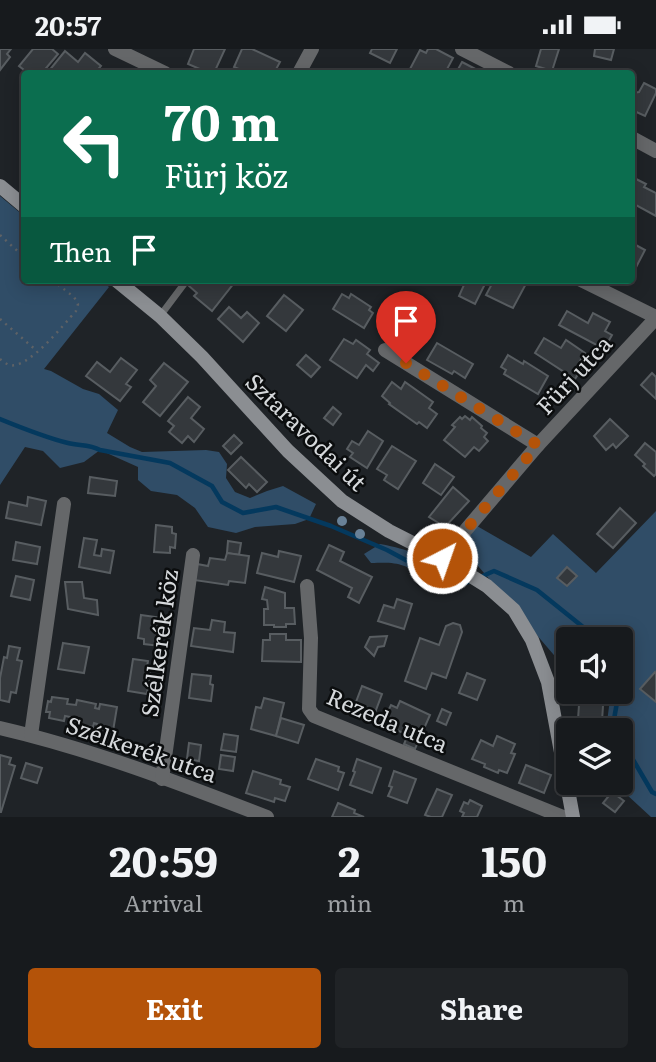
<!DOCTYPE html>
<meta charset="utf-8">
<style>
:root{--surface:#171a1d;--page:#202326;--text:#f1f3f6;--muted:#9ea1a4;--line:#36383b;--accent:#b45309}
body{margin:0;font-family:Literata,serif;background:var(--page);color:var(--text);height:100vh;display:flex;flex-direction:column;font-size:26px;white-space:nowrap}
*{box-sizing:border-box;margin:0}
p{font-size:23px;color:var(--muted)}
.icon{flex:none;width:38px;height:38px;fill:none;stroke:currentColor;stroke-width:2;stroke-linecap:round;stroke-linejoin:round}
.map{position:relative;height:768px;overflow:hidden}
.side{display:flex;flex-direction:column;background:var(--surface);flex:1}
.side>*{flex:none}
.hud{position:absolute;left:21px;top:21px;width:614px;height:214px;border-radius:7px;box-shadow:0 4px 18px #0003,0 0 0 2px var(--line);background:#0b6e4f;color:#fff;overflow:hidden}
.controls{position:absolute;left:556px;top:578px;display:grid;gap:14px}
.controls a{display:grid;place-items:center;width:77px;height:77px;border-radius:7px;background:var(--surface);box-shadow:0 4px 18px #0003,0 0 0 2px var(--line);font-size:35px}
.pin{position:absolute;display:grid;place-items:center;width:60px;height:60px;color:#fff;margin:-72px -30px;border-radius:50% 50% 50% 0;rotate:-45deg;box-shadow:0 0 7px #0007}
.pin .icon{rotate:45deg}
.me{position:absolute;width:77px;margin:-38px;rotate:41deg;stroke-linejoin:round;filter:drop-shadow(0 0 5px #0008)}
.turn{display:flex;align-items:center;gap:24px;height:147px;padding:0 28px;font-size:32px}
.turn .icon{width:91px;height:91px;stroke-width:2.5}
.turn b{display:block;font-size:49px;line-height:60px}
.then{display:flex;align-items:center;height:66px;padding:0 28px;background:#0003;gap:14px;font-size:26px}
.eta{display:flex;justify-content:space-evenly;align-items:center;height:119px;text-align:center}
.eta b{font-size:42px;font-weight:700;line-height:49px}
.button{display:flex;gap:14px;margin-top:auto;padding:14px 28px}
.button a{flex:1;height:80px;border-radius:7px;background:var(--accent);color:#fff;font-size:28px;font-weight:700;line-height:80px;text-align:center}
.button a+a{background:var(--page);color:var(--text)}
.status{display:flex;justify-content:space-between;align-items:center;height:49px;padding:0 35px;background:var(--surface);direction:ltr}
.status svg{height:19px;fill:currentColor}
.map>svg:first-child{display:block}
.green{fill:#304d67}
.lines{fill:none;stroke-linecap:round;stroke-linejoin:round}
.stream{stroke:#04395e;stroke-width:4.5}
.building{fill:#34383c;stroke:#585d61;stroke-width:2}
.path{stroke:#5e6266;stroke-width:2.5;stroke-dasharray:2 5;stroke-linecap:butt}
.lane{stroke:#656769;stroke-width:7}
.street{stroke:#656769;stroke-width:14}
.secondary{stroke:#8b8e92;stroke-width:14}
.tree{fill:#698197}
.route{stroke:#b45309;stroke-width:12;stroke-dasharray:0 21.6}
.labels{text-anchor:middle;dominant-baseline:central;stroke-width:5;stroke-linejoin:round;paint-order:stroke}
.street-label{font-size:23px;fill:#d6d9dc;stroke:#0b0d0e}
</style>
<div class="status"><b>20:57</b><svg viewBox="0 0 49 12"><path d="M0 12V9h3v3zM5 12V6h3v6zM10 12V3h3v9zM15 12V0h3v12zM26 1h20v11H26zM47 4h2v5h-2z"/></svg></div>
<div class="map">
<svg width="656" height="768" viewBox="0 0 656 768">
<rect width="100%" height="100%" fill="#1f2327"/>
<!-- green -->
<g class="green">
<polygon points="0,147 24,167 24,231 101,231 109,238 44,320 51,322 83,340 99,345 118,361 107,384 130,398 142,403 206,401 219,403 227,415 226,429 235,443 250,449 267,442 283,437 316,455 309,470 295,475 255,478 236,484 208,478 195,459 177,446 151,442 138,431 138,418 100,401 84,413 60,419 43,402 25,398 0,436"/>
<polygon points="656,462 656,768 651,768 626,745 619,733 621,733 621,681 606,681 611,642 621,642 621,590 569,590 569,611 559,612 461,497 477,477 531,508 553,485 596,524"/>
<path d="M380,495C412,501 418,505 443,525L425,529C403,514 398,513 371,514L364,505Z"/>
</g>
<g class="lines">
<!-- stream -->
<g class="stream">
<path d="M0,370C22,379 44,388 68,394C79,397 89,395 100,401L170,414L212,437L222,453L243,464L276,458L331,477L387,501L456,538L470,532"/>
<polyline points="478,529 494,522 537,541 598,590"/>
<polyline points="616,681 613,676 619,642"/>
<polyline points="621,690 652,743 656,745"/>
</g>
</g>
<!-- building -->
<g class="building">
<polygon points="0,0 11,0 7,5 10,8 0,21"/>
<polygon points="33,0 52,0 58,5 42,24 28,24 19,17"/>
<polygon points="194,0 225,0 214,24 209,24 188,15"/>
<polygon points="242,0 252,0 280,13 274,24 248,24 234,18"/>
<polygon points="372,0 397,0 390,14 370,4"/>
<polygon points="428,0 436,0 453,9 445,24 419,24 410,20 420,1 426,4"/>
<polygon points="541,0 559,0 552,22 536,17"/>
<polygon points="595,0 614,0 611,11 594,7"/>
<polygon points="65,2 78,13 85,4 101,17 95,24 49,24 48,23"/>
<polygon points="462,13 483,24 456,24"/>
<polygon points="644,34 656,40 656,44 645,67 632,61 632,44 639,43"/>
<polygon points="634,129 646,135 644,138 656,144 656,167 632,154 632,132"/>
<polygon points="632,194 645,201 632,226"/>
<polygon points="194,231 231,231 234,234 212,262 194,247 197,244 189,237"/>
<polygon points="463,231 487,231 475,255 459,247 464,236"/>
<polygon points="494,231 528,231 513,259 486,246"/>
<polygon points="342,245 349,249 351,245 371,258 369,261 373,264 364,279 333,260"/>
<polygon points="284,246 303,261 286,282 267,267"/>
<polygon points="229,258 241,269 247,263 259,274 243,293 218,270"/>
<polygon points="567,262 588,274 593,264 610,273 605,282 612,286 604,300 559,276"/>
<polygon points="544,289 561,299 566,291 585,304 580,312 585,314 575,330 535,304"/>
<polygon points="344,290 353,295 356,291 370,301 367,305 379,314 373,322 366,316 357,329 330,311"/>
<polygon points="437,294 473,315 465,329 454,322 452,325 427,311"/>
<polygon points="306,306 320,318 311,328 297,316"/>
<polygon points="508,306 523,315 524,312 548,327 538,345 504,325 506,321 501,318"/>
<polygon points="121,309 137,321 126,335 131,338 120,352 86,327 97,313 110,323"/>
<polygon points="164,314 188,333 160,367 143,353 156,337 150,331"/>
<polygon points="652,324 656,328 656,350 641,336"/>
<polygon points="392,333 401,340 405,333 433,353 429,359 437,365 427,379 419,373 417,375 389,355 390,354 382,347"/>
<polygon points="188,348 200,358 191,369 204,380 194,393 188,387 182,394 169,383 174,377 168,372"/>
<polygon points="333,358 341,365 333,376 324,369"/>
<polygon points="465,367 470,371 472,368 482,377 481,379 487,384 484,388 488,392 479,402 474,398 465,408 444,391 455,378 452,376 460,368 462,370"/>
<polygon points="610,370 628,387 616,399 613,395 606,401 594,387"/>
<polygon points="368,382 383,392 367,419 350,408 353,404 347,400 352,392 359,396"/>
<polygon points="234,386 242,394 231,405 223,397"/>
<polygon points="645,394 656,403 656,425 654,427 643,417 645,415 635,406"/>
<polygon points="392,397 416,412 398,440 384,431 387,426 377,420"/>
<polygon points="241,408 267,433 257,443 249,435 246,439 228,421"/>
<polygon points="435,415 454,428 441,446 423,434"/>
<polygon points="90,428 117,432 115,447 88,444"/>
<polygon points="453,438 469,452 445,478 429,468"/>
<polygon points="28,448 46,452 41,476 6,469 9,453 27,457"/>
<polygon points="620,459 636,474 613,499 597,485"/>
<polygon points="156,476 172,478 172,484 176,485 175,499 170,498 170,504 154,503"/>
<polygon points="84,489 97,491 94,506 101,507 102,500 114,502 110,524 79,518"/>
<polygon points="228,492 241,494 239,506 227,504"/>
<polygon points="16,493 40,498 37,515 13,511"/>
<polygon points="329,496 344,503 340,512 372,528 359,554 348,548 352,539 317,521"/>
<polygon points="279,502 301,507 294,533 257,524 262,504 278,508"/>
<polygon points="227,504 249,507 245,534 229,532 228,536 194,531 197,515 208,517 210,509 225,511"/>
<polygon points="567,518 577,527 567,537 557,529"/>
<polygon points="16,527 34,531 30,551 11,547"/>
<polygon points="65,533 82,533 84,549 97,551 98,566 68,560"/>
<polygon points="265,538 285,544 285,559 294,559 295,575 286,575 286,578 274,578 274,576 264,576 264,560 268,560 267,551 262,550"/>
<polygon points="397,550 412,555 404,580 378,572 384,556 394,559"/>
<polygon points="141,566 163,569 160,597 144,595 144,590 138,589"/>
<polygon points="212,571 225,573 224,583 235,584 233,603 191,597 194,579 210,581"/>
<polygon points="453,574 460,576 462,583 446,629 432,624 426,640 405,632 420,589 439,596 446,577"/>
<polygon points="270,585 286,585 286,591 301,591 301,613 262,612 263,591 270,591"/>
<polygon points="387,587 384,597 378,598 374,607 365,598 370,588"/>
<polygon points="63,594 89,598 84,624 58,620"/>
<polygon points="9,597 20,599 17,611 22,612 16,644 11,643 9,653 0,651 0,629 4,608 7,609"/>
<polygon points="133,610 148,612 146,623 150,624 147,645 128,642"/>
<polygon points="655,623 656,625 656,653 640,640"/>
<polygon points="467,624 485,631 477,651 459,644"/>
<polygon points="192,625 211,627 210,635 213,636 211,652 189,649"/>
<polygon points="362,637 382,645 373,669 353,661"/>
<polygon points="580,642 604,642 602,672 578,670"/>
<polygon points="52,648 68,650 67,655 76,656 77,651 96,655 95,659 99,660 100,655 117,658 113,682 96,679 97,675 94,674 93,678 74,675 75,669 65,667 64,672 49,669 50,663 46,663 48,652 51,653"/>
<polygon points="264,649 284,654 276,687 251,680 256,658 261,659"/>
<polygon points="400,652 430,666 415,700 404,695 408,686 385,676 387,671 384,670 391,656 397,659"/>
<polygon points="442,660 451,664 446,676 437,672"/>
<polygon points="281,669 304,676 298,694 276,687"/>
<polygon points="224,685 238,687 236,703 221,701"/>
<polygon points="497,687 515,695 511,704 515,705 507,724 499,721 498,724 484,718 485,715 472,710 481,691 493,697"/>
<polygon points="189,694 201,696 199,712 187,710"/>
<polygon points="0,706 11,709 9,715 15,717 1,763 0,763"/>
<polygon points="221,706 235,708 233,722 219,720"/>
<polygon points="316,710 339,718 338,722 344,724 338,741 308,730"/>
<polygon points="357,710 381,719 372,744 350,736 355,723 353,722"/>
<polygon points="26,714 42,719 37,734 21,729"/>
<polygon points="526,716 551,726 544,744 519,734"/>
<polygon points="253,722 281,731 280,735 290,738 285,752 275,749 274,753 246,744"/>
<polygon points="394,722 416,730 407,754 388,747 392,738 389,737"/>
<polygon points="437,740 452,746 442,768 431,768 425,766"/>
<polygon points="612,743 624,752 615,763 603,754"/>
<polygon points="470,751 482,757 477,768 462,768 464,764 460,762 464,753 468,755"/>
<polygon points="338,754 355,761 354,764 364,768 332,768"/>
</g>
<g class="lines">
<!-- path -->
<g class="path">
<polyline points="0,186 24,208"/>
<polyline points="0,270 37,302"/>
<path d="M0,310C1,311 8,316 9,316C28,321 64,275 76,262L78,255L74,248L52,231"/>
</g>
<!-- lane -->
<polyline class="lane" points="160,267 187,231"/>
<!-- street -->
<g class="street">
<polyline points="115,0 165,24"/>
<polyline points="462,0 509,24"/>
<polyline points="299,24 312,0"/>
<polyline points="632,89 656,102"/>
<polyline points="581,231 656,268"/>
<polyline points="385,301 538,396"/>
<polyline points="442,509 538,396 656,269"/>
<polyline points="307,537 311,589 309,660 314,667 563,768"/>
<path d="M0,679C91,700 179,734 267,768"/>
<polyline points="31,686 64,455"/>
<polyline points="162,730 193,506"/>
</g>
<!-- secondary -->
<g class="secondary">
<polyline points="0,137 24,157"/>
<polyline points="116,231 160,267 202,308 288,402 342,452 389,482 442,509 487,537 514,561 532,591 548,633 573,768"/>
</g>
</g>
<!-- trees -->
<g class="tree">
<circle cx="342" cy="472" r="5"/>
<circle cx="360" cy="485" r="5"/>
</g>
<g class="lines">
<!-- route -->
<polyline class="route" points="406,314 538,396 442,509"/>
</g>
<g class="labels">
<!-- street labels -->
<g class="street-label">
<text transform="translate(573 325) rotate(-47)">Fürj utca</text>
<text transform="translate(307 382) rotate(44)">Sztaravodai út</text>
<text transform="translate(158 594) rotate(-82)">Szélkerék köz</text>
<text transform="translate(388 670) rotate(23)">Rezeda utca</text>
<text transform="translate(142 699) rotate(19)">Szélkerék utca</text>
</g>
</g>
</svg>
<div class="controls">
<a><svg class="icon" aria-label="sound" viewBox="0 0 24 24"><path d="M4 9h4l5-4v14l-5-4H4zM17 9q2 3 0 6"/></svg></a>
<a><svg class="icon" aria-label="layers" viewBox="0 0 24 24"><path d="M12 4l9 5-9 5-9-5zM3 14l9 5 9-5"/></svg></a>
</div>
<div class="pin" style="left:406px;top:314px;background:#d93025"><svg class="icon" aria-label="arrive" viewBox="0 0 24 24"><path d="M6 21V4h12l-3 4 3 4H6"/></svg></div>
<svg class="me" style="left:442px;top:509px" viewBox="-20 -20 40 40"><circle r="17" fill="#b45309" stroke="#fff" stroke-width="3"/><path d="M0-11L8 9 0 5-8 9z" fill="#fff"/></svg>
<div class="hud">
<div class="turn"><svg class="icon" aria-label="left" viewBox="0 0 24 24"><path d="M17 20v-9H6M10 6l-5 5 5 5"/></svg><div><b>70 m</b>Fürj köz</div></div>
<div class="then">Then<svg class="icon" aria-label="arrive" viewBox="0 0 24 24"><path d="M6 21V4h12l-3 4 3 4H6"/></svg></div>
</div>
</div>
<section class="side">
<div class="eta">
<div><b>20:59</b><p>Arrival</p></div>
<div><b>2</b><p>min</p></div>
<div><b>150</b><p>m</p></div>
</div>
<div class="button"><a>Exit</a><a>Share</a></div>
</section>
